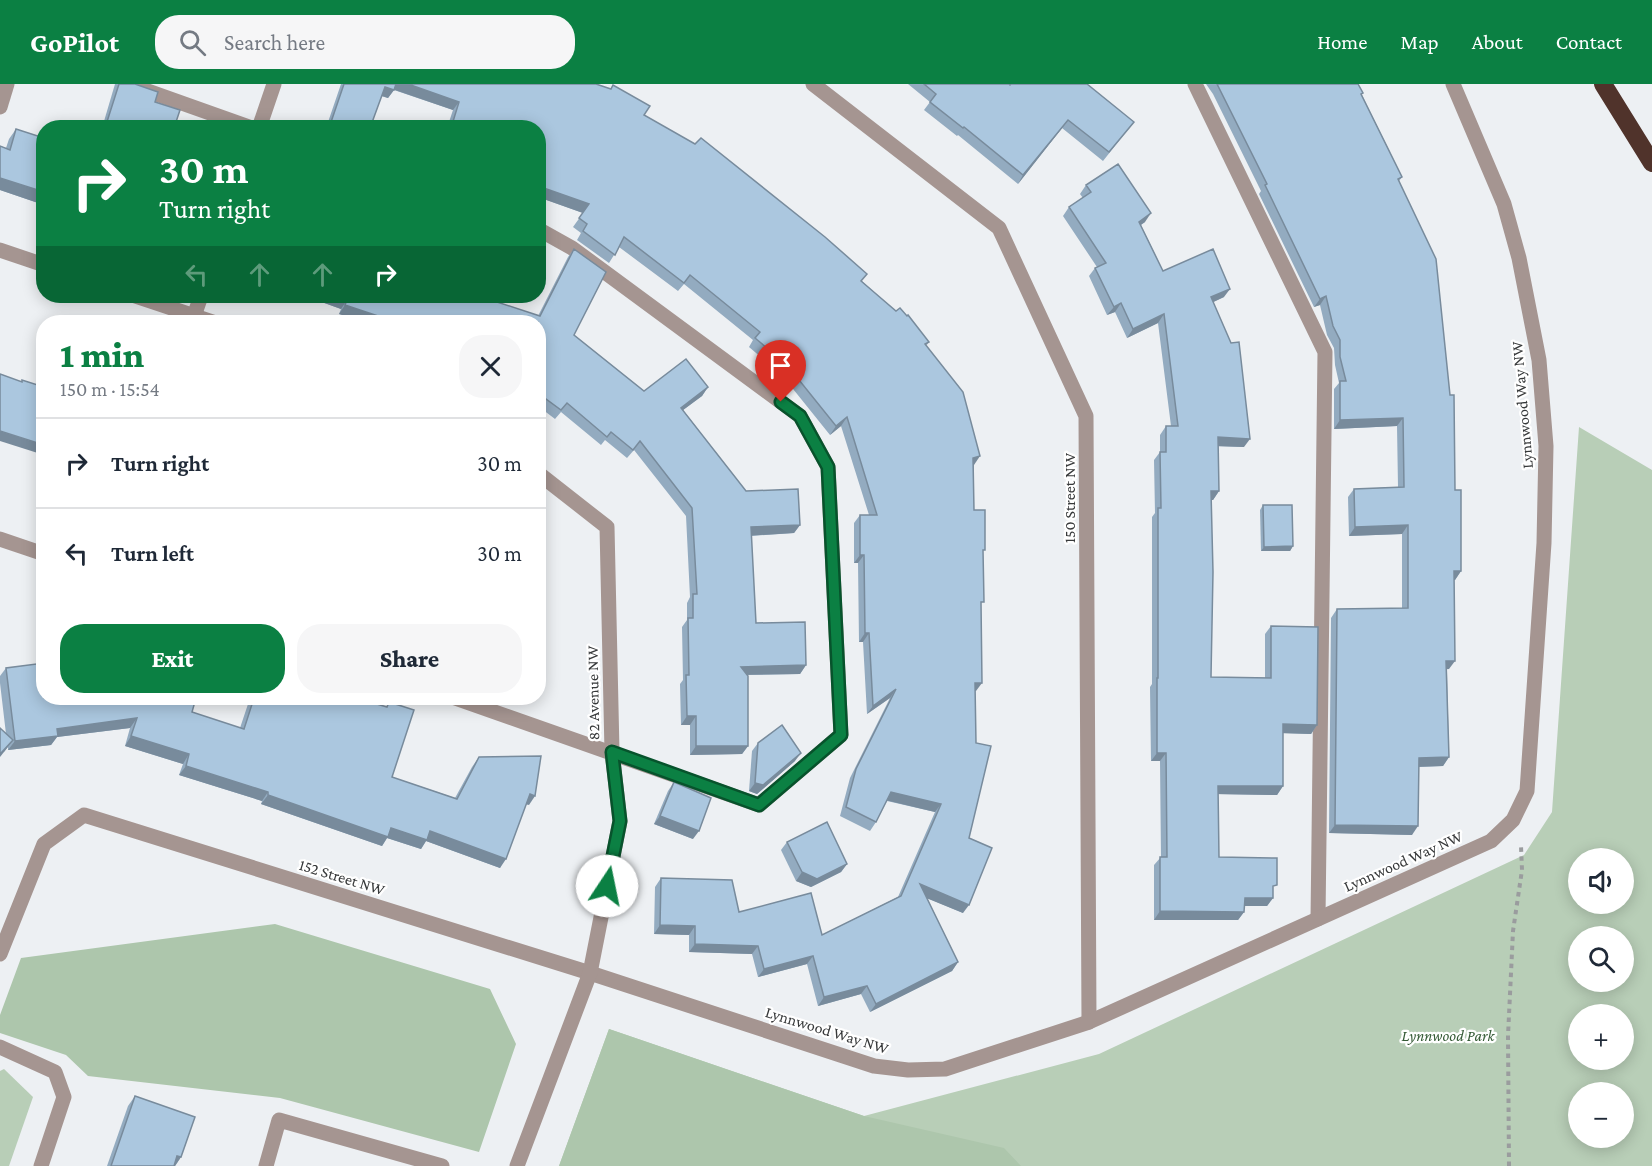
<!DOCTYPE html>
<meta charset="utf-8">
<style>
:root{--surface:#fff;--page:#f6f6f7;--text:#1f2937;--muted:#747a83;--line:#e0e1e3;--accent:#0b8043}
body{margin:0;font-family:"Crimson Pro",serif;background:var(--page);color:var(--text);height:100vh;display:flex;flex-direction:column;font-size:22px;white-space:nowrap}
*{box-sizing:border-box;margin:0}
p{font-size:20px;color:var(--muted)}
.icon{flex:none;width:33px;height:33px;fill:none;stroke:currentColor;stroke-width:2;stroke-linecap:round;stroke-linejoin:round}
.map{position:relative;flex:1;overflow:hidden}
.drawer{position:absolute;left:36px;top:231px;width:510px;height:390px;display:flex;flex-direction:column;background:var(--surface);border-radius:24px;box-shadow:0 3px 15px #0003}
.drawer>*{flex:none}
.guide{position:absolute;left:36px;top:36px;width:510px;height:183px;border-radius:24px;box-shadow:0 3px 15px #0003;background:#0b8043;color:#fff;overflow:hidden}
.buttons{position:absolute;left:1568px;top:764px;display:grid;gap:12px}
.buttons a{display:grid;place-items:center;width:66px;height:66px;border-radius:50%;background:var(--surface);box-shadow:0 3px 15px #0003;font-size:30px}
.pin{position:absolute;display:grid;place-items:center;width:51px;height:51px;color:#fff;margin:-62px -26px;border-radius:50% 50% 50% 0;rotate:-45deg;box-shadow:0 0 6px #0007}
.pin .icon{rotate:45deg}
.me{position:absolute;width:66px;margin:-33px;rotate:11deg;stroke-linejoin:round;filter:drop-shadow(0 0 4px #0008)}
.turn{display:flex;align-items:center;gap:21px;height:126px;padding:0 24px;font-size:27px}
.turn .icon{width:78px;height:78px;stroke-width:2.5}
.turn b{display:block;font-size:42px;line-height:51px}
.lanes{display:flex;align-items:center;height:57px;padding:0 24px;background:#0003;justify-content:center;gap:30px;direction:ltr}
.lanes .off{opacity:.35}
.round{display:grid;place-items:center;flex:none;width:63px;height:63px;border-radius:24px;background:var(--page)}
.overview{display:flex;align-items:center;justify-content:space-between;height:102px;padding:0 24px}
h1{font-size:36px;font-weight:800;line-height:45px;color:var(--accent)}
.primary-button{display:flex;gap:12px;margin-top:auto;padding:12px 24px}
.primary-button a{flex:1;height:69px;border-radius:24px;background:var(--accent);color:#fff;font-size:24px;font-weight:800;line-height:69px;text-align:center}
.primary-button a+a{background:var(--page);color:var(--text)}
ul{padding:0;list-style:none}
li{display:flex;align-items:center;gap:18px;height:90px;padding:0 24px;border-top:2px solid var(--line)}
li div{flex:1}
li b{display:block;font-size:22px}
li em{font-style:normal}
header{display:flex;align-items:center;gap:36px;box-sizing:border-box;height:84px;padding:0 30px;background:var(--accent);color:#fff}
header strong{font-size:28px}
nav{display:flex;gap:33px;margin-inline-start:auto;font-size:21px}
.search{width:420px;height:54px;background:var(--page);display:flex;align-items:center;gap:15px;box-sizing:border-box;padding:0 21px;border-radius:24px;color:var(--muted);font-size:22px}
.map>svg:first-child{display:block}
.green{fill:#b8ceb7;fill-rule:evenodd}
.forest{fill:#adc6ac}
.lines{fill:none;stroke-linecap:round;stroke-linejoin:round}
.path{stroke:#9a9c9e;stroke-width:4;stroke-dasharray:4.5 4.5;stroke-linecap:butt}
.minor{stroke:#a59591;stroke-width:15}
.highway{stroke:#50332b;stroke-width:18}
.wall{fill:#93abc0}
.shaded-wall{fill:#788b9c}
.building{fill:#abc7df;stroke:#788b9c;stroke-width:1.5}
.route-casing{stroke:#07532c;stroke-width:15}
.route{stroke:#0b8043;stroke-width:10}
.labels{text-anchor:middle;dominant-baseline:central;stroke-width:4.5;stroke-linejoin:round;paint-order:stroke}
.street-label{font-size:16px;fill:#37393a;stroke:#fff}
.park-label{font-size:16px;font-style:italic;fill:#345a35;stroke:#fff}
</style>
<header>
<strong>GoPilot</strong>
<div class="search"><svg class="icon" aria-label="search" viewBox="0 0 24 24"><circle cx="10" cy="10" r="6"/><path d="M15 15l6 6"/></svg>Search here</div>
<nav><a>Home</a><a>Map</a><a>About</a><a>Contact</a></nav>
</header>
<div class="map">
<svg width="1652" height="1082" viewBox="0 0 1652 1082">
<rect width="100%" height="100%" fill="#edf0f3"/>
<!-- green -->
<g class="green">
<path d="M1579,343L1652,386V1082H559L609,945L864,1032L1099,970L1524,771L1552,728ZM1578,774H1623V819H1578ZM1578,852H1623V897H1578ZM1578,930H1623V975H1578ZM1578,1008H1623V1053H1578Z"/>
<polygon points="4,985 33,1013 9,1082 0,1082 0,987"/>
</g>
<!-- forest -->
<g class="forest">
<polygon points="275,840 490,905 516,960 479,1068 280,1014 88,992 66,971 0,949 0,931 21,874"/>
<polygon points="609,945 864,1032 1004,1064 1021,1082 559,1082"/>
</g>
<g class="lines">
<!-- path -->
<polyline class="path" points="1509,1082 1508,952 1513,847 1522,786 1521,762"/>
<!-- minor -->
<g class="minor">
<polyline points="128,0 252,44"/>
<polyline points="813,0 999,144 1086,332 1089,938"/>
<polyline points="1195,0 1325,268 1318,835"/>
<polyline points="0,23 7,0"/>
<polyline points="259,44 274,0"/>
<polyline points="0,166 44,181"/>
<polyline points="135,212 213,238"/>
<polyline points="194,232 201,212"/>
<polyline points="0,455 44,470"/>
<polyline points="455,614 759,721 841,651 828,383 800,332 572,164 538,145"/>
<polyline points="0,870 44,760 84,731 590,889 874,982 908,986 945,985 1089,938 1491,757 1513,736 1527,707 1544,459 1546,362 1539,276 1519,174 1504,120 1453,0"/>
<polyline points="0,963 55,988 64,1013 41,1082"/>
<polyline points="266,1082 279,1036 442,1082"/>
<polyline points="517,1082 590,889 620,737 612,668 607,443 538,389"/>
</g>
<!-- highway -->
<polyline class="highway" points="1603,0 1652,79"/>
</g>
<!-- wall -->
<g class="wall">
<polygon points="115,0 135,0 155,18 174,44 102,44"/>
<polygon points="341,0 596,0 610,5 613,1 644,31 862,197 929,258 926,262 974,381 974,426 983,469 981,522 975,607 969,754 963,829 927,814 958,878 952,887 870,928 861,910 818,922 807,880 758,893 752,870 689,868 689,851 654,850 655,803 661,794 739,828 822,851 898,813 935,728 887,717 876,738 870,747 840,732 850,694 890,614 867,630 863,558 859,558 858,479 854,479 854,439 860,431 869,431 841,342 830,351 781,290 749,263 753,256 684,200 678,207 619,163 609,179 577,156 581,149 573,143 583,129 538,113 538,44 447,44 453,26 394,6 388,14 381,12 370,44 326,44"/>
<polygon points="908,0 1009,0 1134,38 1103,77 1062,44 1018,100 958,51 957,52 924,26 930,18"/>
<polygon points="1206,0 1358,0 1362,11 1402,93 1399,97 1455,406 1461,487 1455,496 1454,496 1449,585 1447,585 1449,673 1443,682 1419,683 1412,751 1329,749 1331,534 1337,525 1402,524 1402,450 1349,452 1348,413 1354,405 1398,403 1397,342 1334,345 1334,305 1339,299 1335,281 1334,264 1327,251 1320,221 1314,223 1259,110 1261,107 1213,10"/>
<polygon points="16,45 44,54 44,121 0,106 0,62 6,64 9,55"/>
<polygon points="1086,101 1145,138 1141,141 1163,187 1224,213 1213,218 1244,363 1218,362 1219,407 1213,416 1211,416 1211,593 1265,594 1265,550 1271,542 1317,641 1311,650 1283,649 1283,702 1277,711 1218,710 1219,773 1273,807 1273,814 1267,822 1244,822 1244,828 1238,836 1154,836 1154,781 1161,773 1160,677 1151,677 1150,603 1152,600 1152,433 1155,429 1154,376 1160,368 1160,351 1166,342 1171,342 1158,239 1127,254 1115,228 1107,231 1089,192 1095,184 1097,183 1063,132 1069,123 1083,114 1080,110"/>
<polygon points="574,165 574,251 644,307 708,303 702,312 683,326 746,407 800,441 794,449 751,452 756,539 806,581 800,590 746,591 748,662 742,670 690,671 690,641 681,641 680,600 683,596 682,543 687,536 687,519 690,513 686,432 634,366 627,374 605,356 601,361 561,328 555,335 538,322 538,238 365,238 339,230 341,225 305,212 491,216 538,232 568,173"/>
<polygon points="1263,421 1293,462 1290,467 1261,467 1260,426"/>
<polygon points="6,584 44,614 192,628 240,644 250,614 357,614 386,623 389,618 392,693 455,714 472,683 479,673 529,721 526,720 500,784 426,757 421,765 387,754 382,762 261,720 262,717 179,691 183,680 125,662 130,644 57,653 51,661 8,666 8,663 4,668 6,650 0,599 0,592"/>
<polygon points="758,659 795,677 757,710 749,707 752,667"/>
<polygon points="674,698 693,755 654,740 668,707"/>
<polygon points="787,758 847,780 841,788 811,803 796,797 781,766"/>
<polygon points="135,1012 181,1073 175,1082 107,1082 128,1022"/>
</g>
<!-- shaded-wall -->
<g class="shaded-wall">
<polygon points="395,0 408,0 459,18 453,26 392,5"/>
<polygon points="385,3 394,6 388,14 379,11"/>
<polygon points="1068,36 1062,44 1018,100 1023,91"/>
<polygon points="0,94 44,108 44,121 0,106"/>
<polygon points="538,102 589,120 583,129 538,113"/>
<polygon points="1151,129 1145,138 1133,146 1139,138"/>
<polygon points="1230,205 1224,213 1205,222 1211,213"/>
<polygon points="305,212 334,212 347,216 341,225"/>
<polygon points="1326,212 1320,221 1314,223 1320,215"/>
<polygon points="1121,219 1115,228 1107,231 1114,223"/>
<polygon points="345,221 396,238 365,238 339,230"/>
<polygon points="1164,230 1158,239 1127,254 1133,245"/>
<polygon points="708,303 702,312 675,332 681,324"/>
<polygon points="847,333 841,342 830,351 836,342"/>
<polygon points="1403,334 1397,342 1334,345 1340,336"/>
<polygon points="0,347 44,361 44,371 0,357"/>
<polygon points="1218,353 1250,355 1244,363 1212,362"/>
<polygon points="980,372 974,381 967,382 973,374"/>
<polygon points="1211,407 1219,407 1213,416 1205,416"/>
<polygon points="800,441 794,449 745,452 751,443"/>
<polygon points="1408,441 1402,450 1349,452 1355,443"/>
<polygon points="1293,462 1290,467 1261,467 1264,463"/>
<polygon points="860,471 864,471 858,479 854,479"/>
<polygon points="1454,487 1461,487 1455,496 1448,496"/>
<polygon points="865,549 869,549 863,558 859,558"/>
<polygon points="1446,577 1455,577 1449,585 1440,586"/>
<polygon points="806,581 800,590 735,591 741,583"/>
<polygon points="975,599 982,599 976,607 969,608"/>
<polygon points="896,605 890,614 867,630 873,622"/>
<polygon points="496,614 506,614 504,616"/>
<polygon points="687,632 696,632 690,641 681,641"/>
<polygon points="137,634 130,644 57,653 51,661 8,666 15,657 57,645"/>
<polygon points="1283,640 1317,641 1311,650 1277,649"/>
<polygon points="131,652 189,670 183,680 125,662"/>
<polygon points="13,656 4,668 0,673 0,670"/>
<polygon points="696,662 748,662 742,670 690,671"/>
<polygon points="801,669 795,677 757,710 749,707 755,699"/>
<polygon points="1157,669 1166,669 1160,677 1151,677"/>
<polygon points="1449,673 1443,682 1413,683 1419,674"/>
<polygon points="186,682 268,708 262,717 179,691"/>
<polygon points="1218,702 1283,702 1277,711 1212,710"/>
<polygon points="891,708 941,720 935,728 885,716"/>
<polygon points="530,710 535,712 529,721 523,719"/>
<polygon points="268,711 391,744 430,747 506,775 500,784 426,757 421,765 387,754 382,762 261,720"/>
<polygon points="660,732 699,747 693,755 654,740"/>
<polygon points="1335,741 1418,742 1412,751 1329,749"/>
<polygon points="847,780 841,788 811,803 796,797 802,788"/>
<polygon points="920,800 969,821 963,829 914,809"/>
<polygon points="1245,814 1273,814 1267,822 1239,822"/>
<polygon points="1160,827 1244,828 1238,836 1154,836"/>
<polygon points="660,841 695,842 689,851 654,850"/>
<polygon points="695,860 758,862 752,870 689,868"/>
<polygon points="813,872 807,880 758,893 764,885"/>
<polygon points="958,878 952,887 870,928 876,920"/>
<polygon points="867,902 861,910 818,922 824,913"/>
<polygon points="177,1072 181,1073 175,1082 170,1082"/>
</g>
<!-- building -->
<g class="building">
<polygon points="119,0 135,0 158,8 155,18 180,26 174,44 105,44"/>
<polygon points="344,0 396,0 394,6 385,3 370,44 329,44"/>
<polygon points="408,0 596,0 611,5 613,1 650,22 644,31 695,60 701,54 825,153 867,190 861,197 896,227 900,224 907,232 908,231 929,258 925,260 963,308 980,372 973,374 974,426 985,426 985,466 983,466 984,518 981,518 982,599 975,599 976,659 991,662 969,754 992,764 969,821 920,800 958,878 876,920 867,902 824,913 813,872 764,885 758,862 695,860 695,842 660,841 661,794 732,796 739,828 811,809 822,851 901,812 941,720 891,708 876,738 846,723 856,685 896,605 873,622 869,549 865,549 864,471 860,471 860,431 877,431 847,333 836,342 787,281 755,254 760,248 690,191 684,199 624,153 615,171 583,147 587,140 579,134 589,120 538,102 538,44 451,44 459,18"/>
<polygon points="924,0 1009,0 1010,1 1011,0 1087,0 1134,38 1109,68 1068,36 1023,91 964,43 963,44 930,18 936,10"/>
<polygon points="1217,0 1358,0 1363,9 1361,10 1402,93 1398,95 1436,175 1450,311 1454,311 1455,406 1461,406 1461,487 1454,487 1455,577 1446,577 1449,673 1419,674 1418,742 1335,741 1337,525 1408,524 1408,441 1355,443 1354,405 1404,403 1403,334 1340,336 1340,297 1346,297 1340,273 1340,256 1333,242 1326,212 1320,215 1265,101 1267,100"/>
<polygon points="16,45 44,54 44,108 0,94 0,62 10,66"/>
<polygon points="1118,80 1151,129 1139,138 1163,187 1213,165 1230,205 1211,213 1231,259 1239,258 1250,355 1218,353 1219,407 1211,407 1213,488 1211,593 1271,594 1271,542 1318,543 1317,641 1283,640 1283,702 1218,702 1219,773 1277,774 1277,801 1273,802 1273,814 1245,814 1244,828 1160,827 1160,773 1167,773 1166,669 1157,669 1157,594 1158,594 1158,424 1161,424 1160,368 1166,368 1166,342 1178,342 1164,230 1133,245 1121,219 1114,223 1095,184 1106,179 1069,123 1091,108 1086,101"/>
<polygon points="574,165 606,188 574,251 644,307 686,275 708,303 681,324 746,407 798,405 800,441 751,443 756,539 805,538 806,581 741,583 748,592 748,662 696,662 696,632 687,632 686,591 689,591 688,534 693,534 693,510 697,510 692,424 640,357 633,366 611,348 607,353 567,319 561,326 538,309 538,238 396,238 345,221 347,216 334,212 493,212 491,216 540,232"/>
<polygon points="0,290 22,298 22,296 44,303 44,361 0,347"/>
<polygon points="1263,421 1292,421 1293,462 1264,463"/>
<polygon points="44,579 44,614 196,614 192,628 244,645 254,614 357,614 387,623 389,618 414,626 392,693 457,715 479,673 541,672 535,712 530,710 506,775 430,747 427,756 391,744 388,753 268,711 268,708 186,682 189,670 131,652 137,634 57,645 58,652 15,657 6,584"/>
<polygon points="782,641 801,669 763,701 755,699 758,659"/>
<polygon points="0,644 13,656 0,670"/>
<polygon points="674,698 711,714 699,747 660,732"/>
<polygon points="827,738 847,780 817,795 802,788 787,758"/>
<polygon points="135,1012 195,1033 181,1073 177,1072 174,1082 111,1082"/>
</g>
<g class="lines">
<!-- route casing -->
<g class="route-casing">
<polyline id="route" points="607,802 620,737 612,668 759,721 841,651 828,383 800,332 781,318"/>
</g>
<!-- route -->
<use href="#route" class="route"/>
</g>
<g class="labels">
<!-- street labels -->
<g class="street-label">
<text transform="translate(1522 321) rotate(-95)">Lynnwood Way NW</text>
<text transform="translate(1069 414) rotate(-90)">150 Street NW</text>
<text transform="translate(593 609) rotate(-91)">82 Avenue NW</text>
<text transform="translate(1403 777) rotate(-24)">Lynnwood Way NW</text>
<text transform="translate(342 793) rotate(17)">152 Street NW</text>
<text transform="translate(827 946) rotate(17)">Lynnwood Way NW</text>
</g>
<!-- park labels -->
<g class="park-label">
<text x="1448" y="951">Lynnwood Park</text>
</g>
</g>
</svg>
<div class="buttons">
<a><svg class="icon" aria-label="sound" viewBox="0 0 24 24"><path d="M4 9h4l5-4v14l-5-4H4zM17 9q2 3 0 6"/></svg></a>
<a><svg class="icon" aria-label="search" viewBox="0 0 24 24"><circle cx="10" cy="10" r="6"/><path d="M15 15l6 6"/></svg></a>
<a>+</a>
<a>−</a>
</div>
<div class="pin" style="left:781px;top:318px;background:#d93025"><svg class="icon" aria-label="arrive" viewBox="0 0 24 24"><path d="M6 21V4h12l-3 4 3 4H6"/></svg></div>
<svg class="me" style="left:607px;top:802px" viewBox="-20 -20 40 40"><circle r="19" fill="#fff"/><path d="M0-13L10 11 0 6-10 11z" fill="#0b8043"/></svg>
<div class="guide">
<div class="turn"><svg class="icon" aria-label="right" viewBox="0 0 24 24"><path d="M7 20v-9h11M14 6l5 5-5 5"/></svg><div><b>30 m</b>Turn right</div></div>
<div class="lanes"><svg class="icon off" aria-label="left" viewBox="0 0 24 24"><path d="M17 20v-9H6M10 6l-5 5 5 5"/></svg><svg class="icon off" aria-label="ahead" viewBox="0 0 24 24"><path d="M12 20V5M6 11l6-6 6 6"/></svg><svg class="icon off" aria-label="ahead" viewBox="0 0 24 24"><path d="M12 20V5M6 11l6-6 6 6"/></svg><svg class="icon" aria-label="right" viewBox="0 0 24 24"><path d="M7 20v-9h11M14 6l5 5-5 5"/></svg></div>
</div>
<section class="drawer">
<div class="overview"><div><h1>1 min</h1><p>150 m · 15:54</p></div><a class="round"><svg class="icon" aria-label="close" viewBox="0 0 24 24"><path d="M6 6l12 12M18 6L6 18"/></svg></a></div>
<ul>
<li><svg class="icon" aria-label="right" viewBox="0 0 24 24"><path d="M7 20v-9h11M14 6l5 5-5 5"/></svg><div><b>Turn right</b></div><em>30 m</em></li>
<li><svg class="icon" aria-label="left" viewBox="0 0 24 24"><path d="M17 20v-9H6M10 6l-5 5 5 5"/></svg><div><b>Turn left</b></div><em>30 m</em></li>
</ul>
<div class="primary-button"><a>Exit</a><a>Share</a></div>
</section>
</div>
